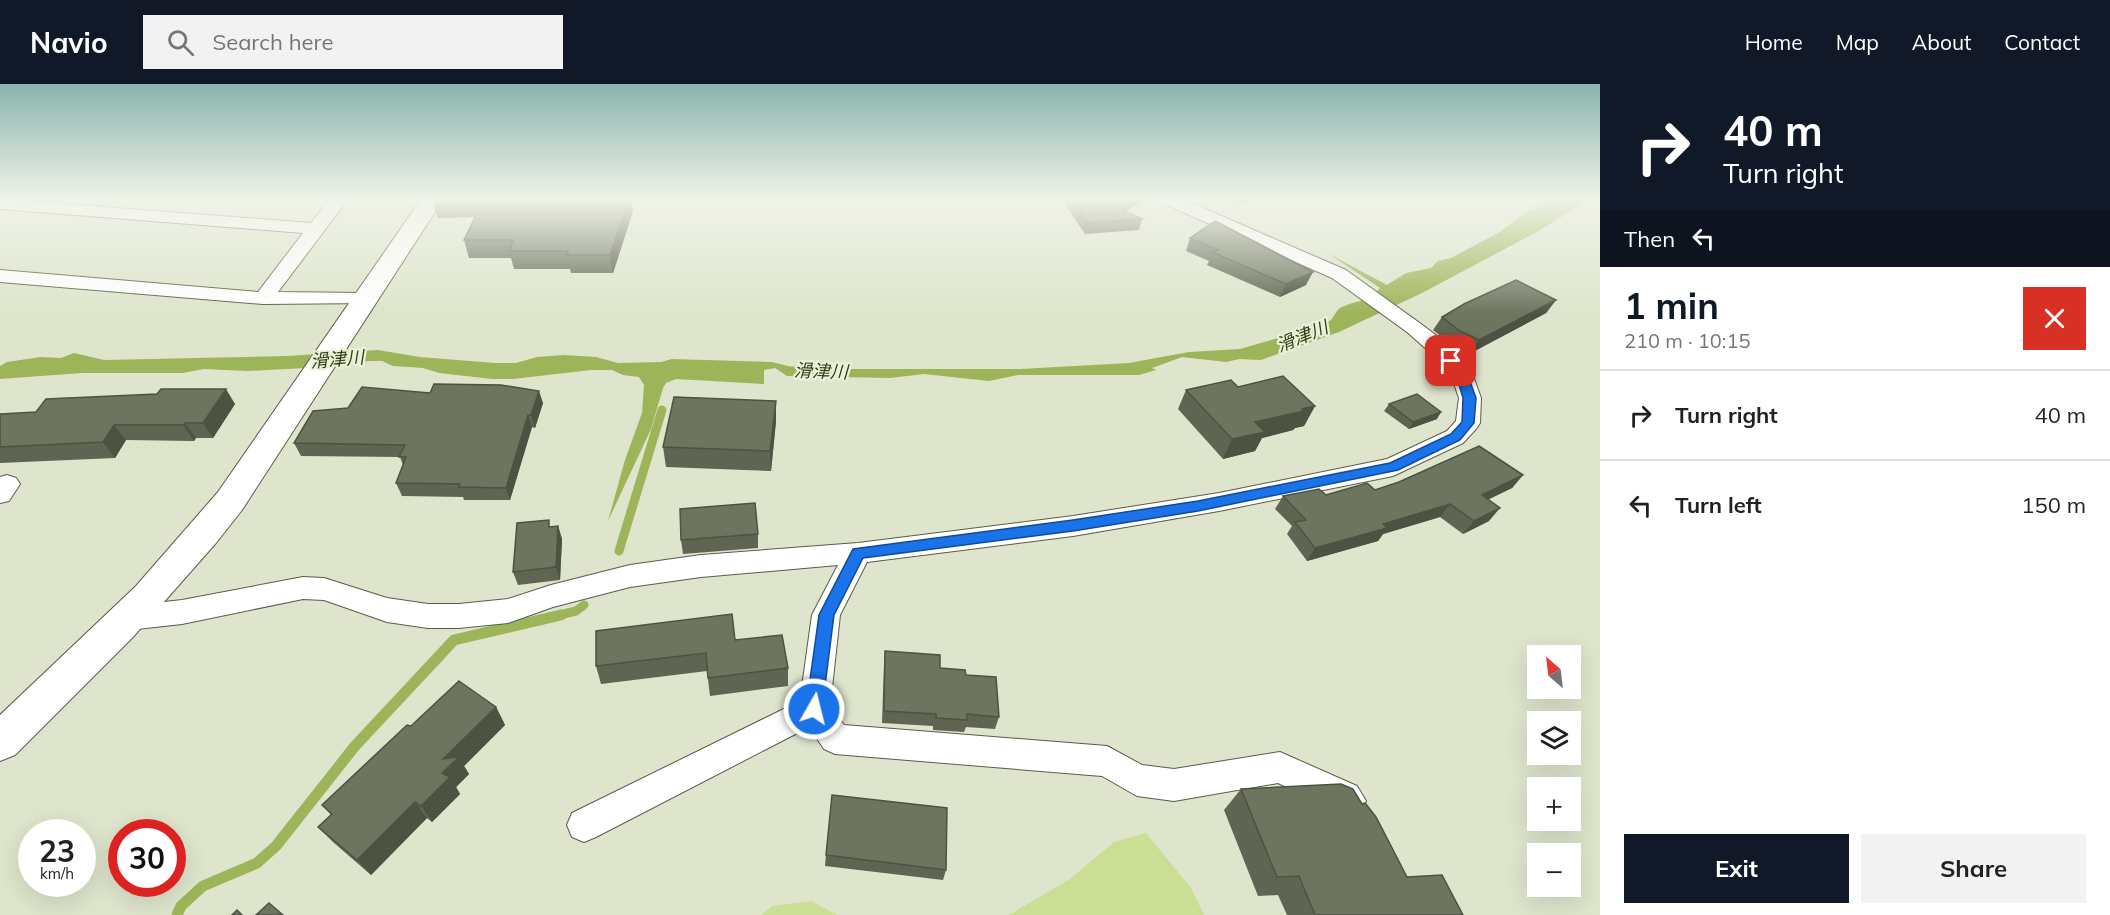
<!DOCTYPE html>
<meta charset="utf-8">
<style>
:root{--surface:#fff;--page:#f2f2f2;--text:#202124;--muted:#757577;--line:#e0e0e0;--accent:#111827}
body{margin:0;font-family:Mulish,"Noto Sans JP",sans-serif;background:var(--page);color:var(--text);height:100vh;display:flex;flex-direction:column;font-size:22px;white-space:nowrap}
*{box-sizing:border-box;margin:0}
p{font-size:20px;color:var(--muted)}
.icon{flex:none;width:33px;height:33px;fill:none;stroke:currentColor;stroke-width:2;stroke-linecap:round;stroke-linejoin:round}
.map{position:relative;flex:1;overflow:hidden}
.details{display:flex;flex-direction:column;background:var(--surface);width:510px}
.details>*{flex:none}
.top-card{background:#111827;color:#fff;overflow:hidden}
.needle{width:39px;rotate:332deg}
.controls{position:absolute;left:1527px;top:561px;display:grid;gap:12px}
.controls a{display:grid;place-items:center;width:54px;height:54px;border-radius:0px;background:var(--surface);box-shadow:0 6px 24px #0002;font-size:30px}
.speed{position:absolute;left:18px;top:735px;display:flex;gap:12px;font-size:30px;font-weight:700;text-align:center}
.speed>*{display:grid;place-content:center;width:78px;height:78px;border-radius:50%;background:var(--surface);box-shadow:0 6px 24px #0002;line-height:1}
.speed small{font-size:15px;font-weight:400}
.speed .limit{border:9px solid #d22;background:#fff;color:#111}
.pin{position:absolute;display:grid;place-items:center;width:51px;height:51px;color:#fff;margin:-26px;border-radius:12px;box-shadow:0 3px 9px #0006}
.me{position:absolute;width:66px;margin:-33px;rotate:8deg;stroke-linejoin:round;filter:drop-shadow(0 0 4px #0008)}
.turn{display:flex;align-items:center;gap:21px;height:126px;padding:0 24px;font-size:27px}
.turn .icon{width:78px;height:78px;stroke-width:2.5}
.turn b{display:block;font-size:42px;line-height:51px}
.then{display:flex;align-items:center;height:57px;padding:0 24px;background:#0003;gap:12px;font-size:22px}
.round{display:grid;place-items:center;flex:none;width:63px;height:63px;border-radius:0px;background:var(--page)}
.summary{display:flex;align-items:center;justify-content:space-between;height:102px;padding:0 24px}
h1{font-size:36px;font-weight:700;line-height:45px;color:var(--accent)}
.button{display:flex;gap:12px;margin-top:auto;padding:12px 24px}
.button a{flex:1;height:69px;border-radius:0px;background:var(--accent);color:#fff;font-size:24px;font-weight:700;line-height:69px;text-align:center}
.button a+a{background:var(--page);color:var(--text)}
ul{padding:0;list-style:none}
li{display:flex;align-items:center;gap:18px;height:90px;padding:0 24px;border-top:2px solid var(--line)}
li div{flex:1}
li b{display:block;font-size:22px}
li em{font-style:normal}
header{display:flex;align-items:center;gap:36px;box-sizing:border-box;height:84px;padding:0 30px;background:var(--accent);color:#fff}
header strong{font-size:28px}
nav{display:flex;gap:33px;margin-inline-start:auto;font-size:21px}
.search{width:420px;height:54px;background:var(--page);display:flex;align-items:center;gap:15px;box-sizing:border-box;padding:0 21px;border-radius:0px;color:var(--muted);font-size:22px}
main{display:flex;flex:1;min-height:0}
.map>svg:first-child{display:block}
.green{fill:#cade94}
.water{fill:#9eb458}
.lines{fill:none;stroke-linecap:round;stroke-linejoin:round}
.stream-far1{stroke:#9eb458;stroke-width:9}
.stream{stroke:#9eb458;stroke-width:11}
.minor-casing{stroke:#575d48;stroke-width:2}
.tertiary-casing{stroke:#575d48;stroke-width:2}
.minor{fill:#fff;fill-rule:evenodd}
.tertiary{fill:#fff;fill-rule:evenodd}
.wall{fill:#5f6552}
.shaded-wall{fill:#4d5242}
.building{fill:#6e755f;stroke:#4d5242;stroke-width:1.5}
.route{fill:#1a73e8;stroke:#114b97;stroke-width:1.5}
.labels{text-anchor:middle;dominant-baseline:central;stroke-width:4.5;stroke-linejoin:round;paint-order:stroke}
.water-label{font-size:18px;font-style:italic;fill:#343d17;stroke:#ebf2d9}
</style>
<header>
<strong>Navio</strong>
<div class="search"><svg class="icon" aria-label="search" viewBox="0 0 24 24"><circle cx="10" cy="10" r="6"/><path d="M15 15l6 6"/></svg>Search here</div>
<nav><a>Home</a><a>Map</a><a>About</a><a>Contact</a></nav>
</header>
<main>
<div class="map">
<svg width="1600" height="831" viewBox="0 0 1600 831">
<rect width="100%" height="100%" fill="#dee5cc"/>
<!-- green -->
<g class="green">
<polygon points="1146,749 1191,804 1204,831 1009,831 1070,795 1114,758"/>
<polygon points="811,817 837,831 761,831 772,822"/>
</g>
<!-- water -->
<path class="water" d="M1548,114H1593L1535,149L1422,209L1339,248L1261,276L1239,275L1226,278L1182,273L1152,284L1156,286L1139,291H1018L989,297L924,290L890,294L787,292L775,284L764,286V300L676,295L666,299L663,304L651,345L608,437L625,376L642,329L644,301L639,293L623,291L612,286H591L513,295H492L439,289L423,284L393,282L382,277H369L324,283L247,287L204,285L183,289H82L0,295V282L7,278L41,273L61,274L74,269L104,276L287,272L378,266L420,273L495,279H516L537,273L564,271L596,273L618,279L661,278L672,275L772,278L788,282L812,285H1020L1129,279L1189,268L1240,265L1292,250L1294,245L1330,237C1333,234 1336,227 1339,225C1350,217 1368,219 1380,204L1329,170L1387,201L1406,189L1431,184L1438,177L1451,174L1500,148L1526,128L1536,125L1533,122Z"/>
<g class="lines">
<!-- stream-far1 -->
<g class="stream-far1">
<polyline points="619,467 662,326"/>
<polyline points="555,532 576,527 584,521"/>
</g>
<!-- stream -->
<polyline class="stream" points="177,831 181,822 203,802 257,779 276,762 355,662 454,556 561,531"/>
<!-- minor casing -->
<g class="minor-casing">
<g id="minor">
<polygon points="331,114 349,114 278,208 364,209 371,211 374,215 371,219 263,220 0,198 0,186 258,208 303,149 0,125 0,115 311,139"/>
<polygon points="1157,114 1180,114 1346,186 1421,240 1449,261 1472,289 1481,314 1480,339 1476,345 1463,359 1393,392 1219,427 1073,452 867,478 840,531 830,622 844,641 1107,662 1142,681 1174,685 1280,668 1357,702 1366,717 1361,728 1349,733 1278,699 1174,717 1137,712 1102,692 835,670 824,665 809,643 596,753 584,758 572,753 567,741 572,729 800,617 812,531 838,481 701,493 630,503 553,523 508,539 459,544 428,544 387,538 324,516 303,515 182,540 128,546 118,542 114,534 118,526 128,522 182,516 303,493 324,494 387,514 428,520 459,520 508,515 551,501 630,481 701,471 858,459 1073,432 1219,409 1387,375 1447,347 1456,337 1459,314 1451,291 1433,271 1407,248 1332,194 1160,118"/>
<polygon points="7,391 16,394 20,400 9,417 0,419 0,393"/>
</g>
</g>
<!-- tertiary casing -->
<g class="tertiary-casing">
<polygon id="tertiary" points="422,114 444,114 242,426 216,459 133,553 15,671 0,677 0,631 136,502 218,408"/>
</g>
<!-- minor -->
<use href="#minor" class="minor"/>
<!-- tertiary -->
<use href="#tertiary" class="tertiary"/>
</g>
<!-- wall -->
<g class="wall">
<polygon points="438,114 517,114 515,117 583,118 584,114 631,114 633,127 613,189 571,189 570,185 514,185 511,174 469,174 464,156 475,133 438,134 434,122"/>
<polygon points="1061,114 1148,114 1125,127 1142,135 1139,146 1085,150"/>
<polygon points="1226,114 1267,114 1238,120"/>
<polygon points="1190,154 1306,201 1280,213 1207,181 1209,177 1186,167"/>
<polygon points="1556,216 1546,229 1469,270 1451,260 1433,246 1442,233"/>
<polygon points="1238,303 1315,322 1304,342 1295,344 1293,346 1262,354 1255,367 1223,375 1178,325 1186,306"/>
<polygon points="543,319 535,344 532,343 510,416 464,416 463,413 402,412 396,399 403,381 400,373 301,372 294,359"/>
<polygon points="235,320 213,354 196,354 194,357 126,356 115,374 0,379 0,330"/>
<polygon points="1389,320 1437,335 1409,345 1384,327"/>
<polygon points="776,337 771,387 666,383 663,363"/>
<polygon points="1523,391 1512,404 1488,415 1489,437 1463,450 1440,433 1383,450 1378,457 1307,477 1287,450 1292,442 1275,425 1283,412 1326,411"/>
<polygon points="558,442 562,455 560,496 518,501 513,488 552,443"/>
<polygon points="758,450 758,464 683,470 681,456"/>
<polygon points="735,556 788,584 788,602 710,612 707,587 601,600 596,582"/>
<polygon points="885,567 940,584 966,591 999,633 995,645 966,643 964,648 933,646 933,642 882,639 884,580"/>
<polygon points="496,623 505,641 464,682 469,690 456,703 460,710 432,738 427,734 371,791 333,758 318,743 331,731 322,721 411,642"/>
<polygon points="1241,705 1407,793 1463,831 1287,831 1278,811 1258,812 1224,726"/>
<polygon points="826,771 946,786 943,796 825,782"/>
</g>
<!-- shaded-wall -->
<g class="shaded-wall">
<polygon points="508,114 517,114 508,133 505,121"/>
<polygon points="627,114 631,114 633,127 613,189 610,171"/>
<polygon points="1132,114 1148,114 1113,134 1116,123"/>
<polygon points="1240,114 1267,114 1238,120"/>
<polygon points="1313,188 1306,201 1280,213 1286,200"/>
<polygon points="1556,216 1546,229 1469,270 1479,256"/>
<polygon points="226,305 235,320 213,354 203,339"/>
<polygon points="539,307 543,319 535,344 531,331"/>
<polygon points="776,317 776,337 771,387 770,367"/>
<polygon points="1315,322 1304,342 1295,344 1293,346 1262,354 1255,367 1223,375 1232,355 1255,338"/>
<polygon points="1441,328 1437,335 1409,345 1413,338"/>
<polygon points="528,331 532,343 510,416 506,404"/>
<polygon points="185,339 196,354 194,357 183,341"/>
<polygon points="114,341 126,356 115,374 103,358"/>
<polygon points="1523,391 1512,404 1471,424 1482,411"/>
<polygon points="1450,420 1440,433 1383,450 1378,457 1307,477 1315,464 1383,440"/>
<polygon points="1500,424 1489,437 1463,450 1474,437"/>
<polygon points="558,442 562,455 560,496 556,483"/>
<polygon points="496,623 505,641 464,682 469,690 456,703 460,710 432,738 421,722 442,689 443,675"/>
<polygon points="415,718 427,734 371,791 357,776"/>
</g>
<!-- building -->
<g class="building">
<polygon points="438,114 508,114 506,117 483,117 481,121 434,122"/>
<polygon points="584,114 629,114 610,171 567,171 568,167 509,167 514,156 464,156 483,117 583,118"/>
<polygon points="1071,114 1132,114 1116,123 1142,135 1088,139"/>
<polygon points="1215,137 1313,188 1286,200 1212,168 1218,166 1190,154"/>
<polygon points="1516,196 1556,216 1479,256 1460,247 1442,233 1464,220"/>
<polygon points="1283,292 1315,322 1302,325 1304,327 1255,338 1265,348 1232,355 1186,306 1231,296 1238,303"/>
<polygon points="434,300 501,301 539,307 531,331 528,331 506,404 459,403 460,400 396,399 406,373 399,373 405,361 294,359 313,327 348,324 362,303 430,309"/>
<polygon points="161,305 226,305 203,339 185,339 183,341 114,341 103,358 0,363 0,330 36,328 46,315 157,310"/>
<polygon points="1417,310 1441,328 1413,338 1389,320"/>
<polygon points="674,313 776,317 770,367 663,363"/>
<polygon points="1479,362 1523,391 1482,411 1500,424 1474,437 1450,420 1383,440 1387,444 1315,464 1295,438 1306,436 1283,412 1319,405 1326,411 1367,399 1375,406 1399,398"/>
<polygon points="755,419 758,450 681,456 680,425"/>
<polygon points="549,436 549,443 558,442 556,483 513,488 517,439"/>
<polygon points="732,530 735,556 782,551 788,584 708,594 706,569 596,582 596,547"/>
<polygon points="885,567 940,571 940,584 965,586 966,591 996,593 999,633 967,630 967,636 936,634 936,630 884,627"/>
<polygon points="459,597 496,623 443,675 459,673 442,689 450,693 421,722 415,718 357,776 318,743 332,730 322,721 407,641 411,642"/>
<polygon points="1341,700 1353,705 1362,720 1365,719 1376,733 1407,793 1442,791 1463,831 1315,831 1299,792 1277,793 1241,705"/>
<polygon points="832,711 947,724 946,786 826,771"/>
<polygon points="269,819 283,831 256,831"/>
<polygon points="237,826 242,831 232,831"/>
</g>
<!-- sky -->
<linearGradient id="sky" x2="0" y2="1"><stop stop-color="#8ab4ae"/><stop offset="0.5" stop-color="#f0f3e8"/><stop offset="1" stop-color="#f0f3e8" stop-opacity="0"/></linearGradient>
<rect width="1600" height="230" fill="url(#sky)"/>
<!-- route -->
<polygon class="route" points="1451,274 1455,275 1467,289 1476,314 1474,339 1460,356 1398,386 1198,427 1073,447 863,474 834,531 822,625 820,630 814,632 808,630 806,625 819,531 853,465 1073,436 1198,417 1390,379 1451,350 1462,338 1463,314 1456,290 1445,277"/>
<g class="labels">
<!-- water labels -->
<g class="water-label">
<text transform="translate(1302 252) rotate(-22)">滑津川</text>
<text transform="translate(337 275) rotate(-5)">滑津川</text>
<text transform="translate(821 287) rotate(2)">滑津川</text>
</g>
</g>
</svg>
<div class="controls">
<a><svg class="needle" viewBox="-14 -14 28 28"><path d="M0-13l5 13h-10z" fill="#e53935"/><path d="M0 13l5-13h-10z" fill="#757577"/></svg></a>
<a><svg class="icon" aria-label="layers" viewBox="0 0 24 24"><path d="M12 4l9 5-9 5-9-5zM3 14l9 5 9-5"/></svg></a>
<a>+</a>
<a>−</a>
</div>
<div class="speed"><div>23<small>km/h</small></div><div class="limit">30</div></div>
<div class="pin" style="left:1451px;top:277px;background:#d93025"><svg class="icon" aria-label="arrive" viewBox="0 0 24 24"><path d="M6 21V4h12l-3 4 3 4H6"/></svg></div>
<svg class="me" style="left:814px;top:625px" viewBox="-20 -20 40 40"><circle r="17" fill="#1a73e8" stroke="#fff" stroke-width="3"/><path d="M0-11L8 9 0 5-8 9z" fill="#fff"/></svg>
</div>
<section class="details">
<div class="top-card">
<div class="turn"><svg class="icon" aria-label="right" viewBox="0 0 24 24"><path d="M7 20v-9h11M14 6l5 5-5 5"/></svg><div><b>40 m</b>Turn right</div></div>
<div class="then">Then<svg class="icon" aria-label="left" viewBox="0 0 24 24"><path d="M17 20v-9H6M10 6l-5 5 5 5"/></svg></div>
</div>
<div class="summary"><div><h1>1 min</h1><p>210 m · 10:15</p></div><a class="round" style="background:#d93025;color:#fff"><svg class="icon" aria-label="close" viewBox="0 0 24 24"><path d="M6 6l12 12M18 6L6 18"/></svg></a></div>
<ul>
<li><svg class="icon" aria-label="right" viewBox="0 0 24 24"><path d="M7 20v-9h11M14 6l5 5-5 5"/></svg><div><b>Turn right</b></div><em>40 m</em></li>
<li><svg class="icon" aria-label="left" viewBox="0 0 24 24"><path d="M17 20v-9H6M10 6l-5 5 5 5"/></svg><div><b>Turn left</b></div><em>150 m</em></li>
</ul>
<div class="button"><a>Exit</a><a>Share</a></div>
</section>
</main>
